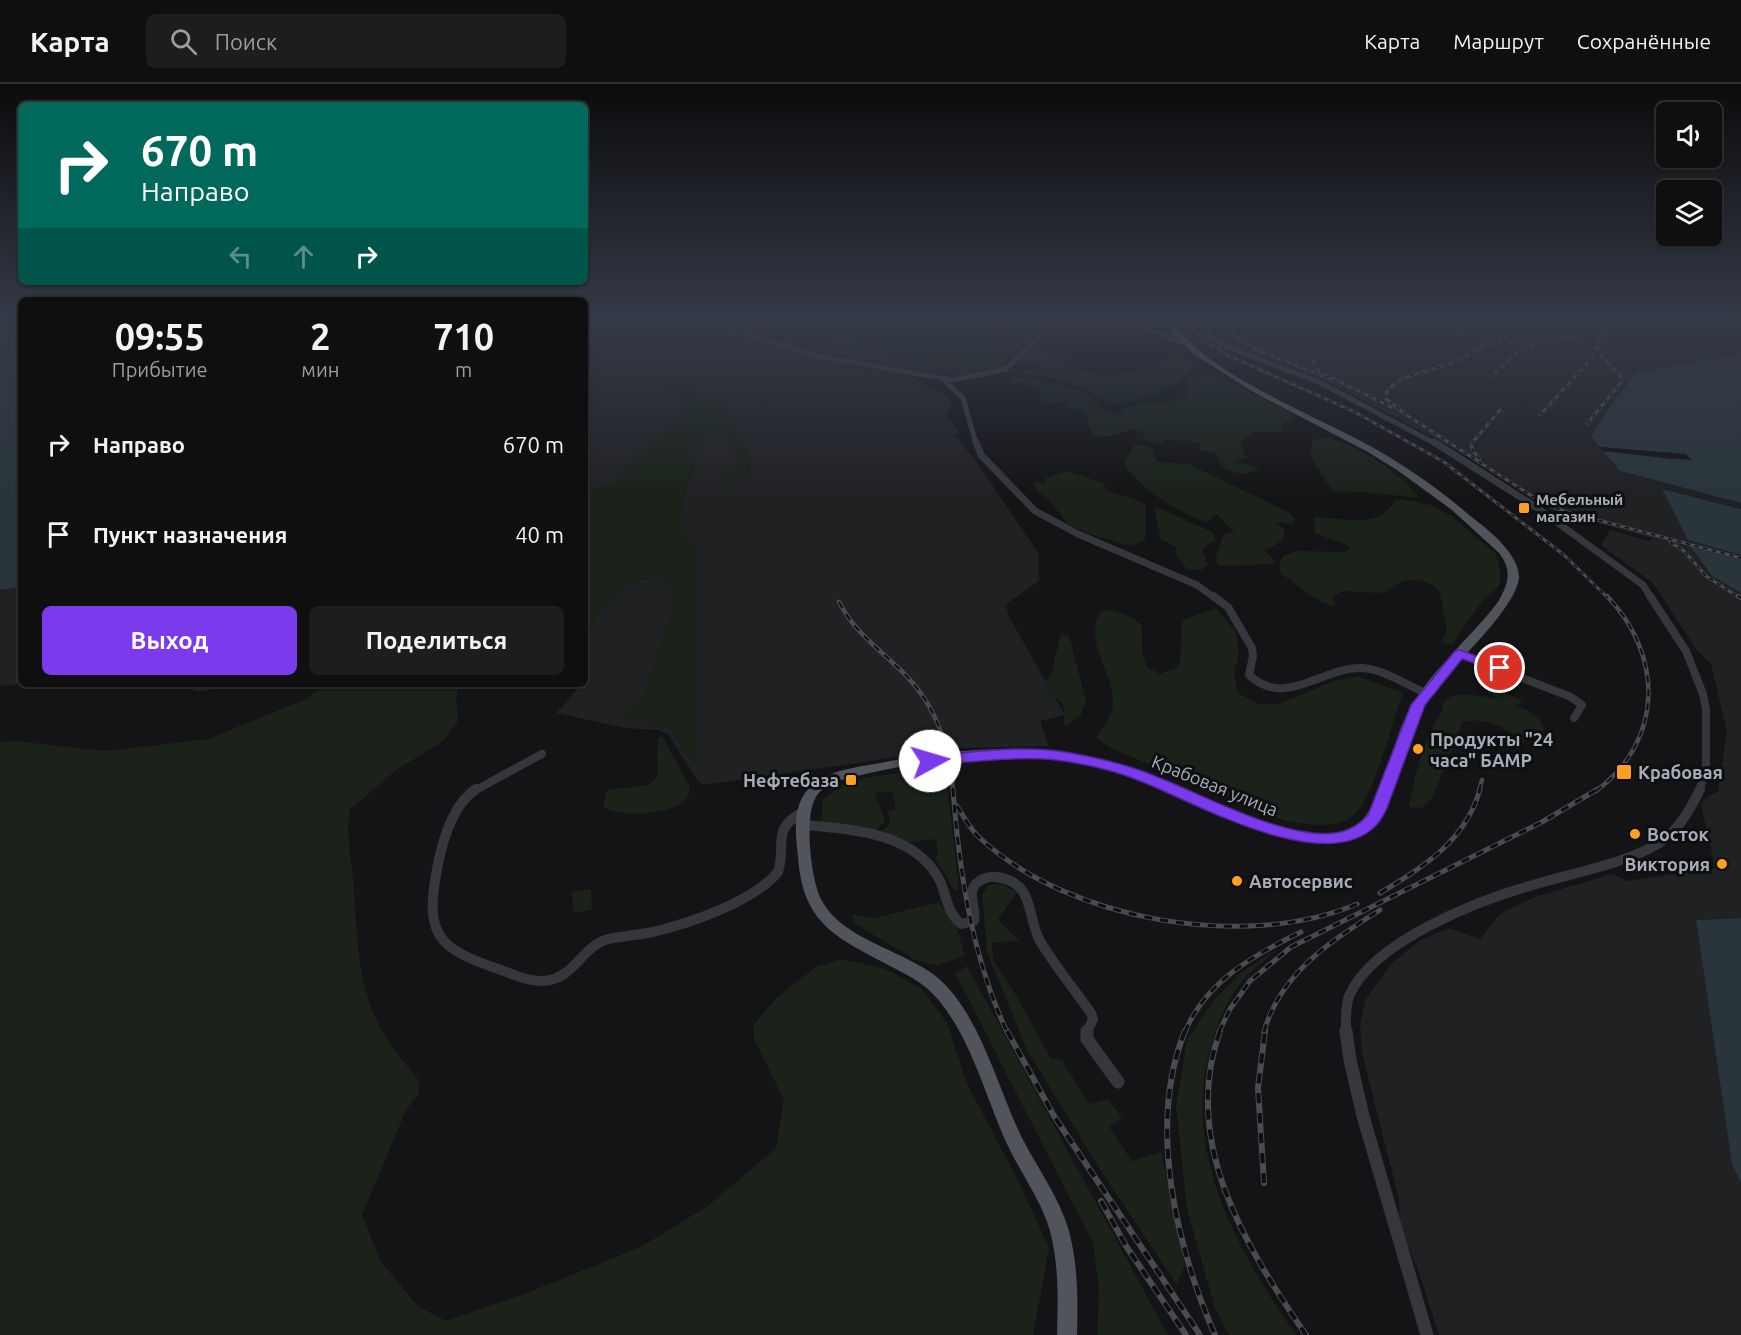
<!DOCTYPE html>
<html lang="ru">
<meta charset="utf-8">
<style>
:root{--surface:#0f0f10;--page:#1d1d1e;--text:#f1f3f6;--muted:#9b9c9f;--line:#2f2f30;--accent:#7c3aed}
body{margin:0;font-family:Ubuntu,sans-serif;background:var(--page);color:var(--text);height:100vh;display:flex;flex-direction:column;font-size:22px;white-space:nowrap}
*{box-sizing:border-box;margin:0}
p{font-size:20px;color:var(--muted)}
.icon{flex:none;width:33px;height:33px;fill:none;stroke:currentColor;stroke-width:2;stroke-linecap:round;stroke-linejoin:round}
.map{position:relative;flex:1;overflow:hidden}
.drawer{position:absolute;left:18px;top:213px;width:570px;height:390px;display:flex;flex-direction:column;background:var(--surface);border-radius:9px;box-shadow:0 2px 4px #0004,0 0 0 2px var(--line)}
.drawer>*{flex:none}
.hud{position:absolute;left:18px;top:18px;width:570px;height:183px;border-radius:9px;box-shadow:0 2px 4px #0004,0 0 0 2px var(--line);background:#00695c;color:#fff;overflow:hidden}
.fabs{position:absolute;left:1656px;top:18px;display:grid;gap:12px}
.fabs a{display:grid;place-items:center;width:66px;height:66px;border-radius:9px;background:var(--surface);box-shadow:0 2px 4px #0004,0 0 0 2px var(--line);font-size:30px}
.pin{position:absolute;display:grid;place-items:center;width:51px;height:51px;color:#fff;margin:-26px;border:3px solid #fff;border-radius:50%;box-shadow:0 2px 6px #0007}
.me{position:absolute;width:66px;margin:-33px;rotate:84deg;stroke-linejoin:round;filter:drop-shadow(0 0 4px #0008)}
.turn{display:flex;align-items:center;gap:21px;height:126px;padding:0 24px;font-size:27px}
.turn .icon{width:78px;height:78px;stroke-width:2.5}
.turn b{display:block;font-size:42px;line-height:51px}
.lanes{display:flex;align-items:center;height:57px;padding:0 24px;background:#0003;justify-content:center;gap:30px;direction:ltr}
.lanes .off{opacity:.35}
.eta{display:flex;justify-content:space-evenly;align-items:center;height:102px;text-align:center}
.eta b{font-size:36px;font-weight:700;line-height:42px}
.primary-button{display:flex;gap:12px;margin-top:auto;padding:12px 24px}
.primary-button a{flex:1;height:69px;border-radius:9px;background:var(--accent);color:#fff;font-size:24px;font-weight:700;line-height:69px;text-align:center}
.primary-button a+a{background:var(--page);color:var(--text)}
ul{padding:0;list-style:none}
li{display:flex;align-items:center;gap:18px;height:90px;padding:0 24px}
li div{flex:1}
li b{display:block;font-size:22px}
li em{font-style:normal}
header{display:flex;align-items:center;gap:36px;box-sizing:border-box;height:84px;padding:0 30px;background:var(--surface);border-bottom:2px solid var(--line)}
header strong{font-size:28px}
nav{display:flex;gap:33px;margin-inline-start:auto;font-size:21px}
.search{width:420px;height:54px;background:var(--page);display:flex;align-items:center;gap:15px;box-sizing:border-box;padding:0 21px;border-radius:9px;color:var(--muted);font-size:22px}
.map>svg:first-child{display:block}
.built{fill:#202123}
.green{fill:#1a221a}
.water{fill:#2a353b}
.pier{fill:#141416}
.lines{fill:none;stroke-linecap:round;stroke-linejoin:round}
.street-far4{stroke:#35373c;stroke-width:5}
.street-far3{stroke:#35373c;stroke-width:7}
.street-far2{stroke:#35373c;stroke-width:8}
.street-far1{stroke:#35373c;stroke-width:10}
.street{stroke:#35373c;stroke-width:13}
.secondary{fill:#43464c;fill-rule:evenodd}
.primary{fill:#51545b;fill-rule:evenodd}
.rail-far3-casing{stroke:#484b51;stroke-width:3}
.rail-far2-casing{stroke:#484b51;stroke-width:4.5}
.rail-far1-casing{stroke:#484b51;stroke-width:5}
.rail-casing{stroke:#484b51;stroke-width:6}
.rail-far3{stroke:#0f0f11;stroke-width:1.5;stroke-dasharray:4.5;stroke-linecap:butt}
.rail-far2{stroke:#0f0f11;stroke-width:2;stroke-dasharray:7;stroke-linecap:butt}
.rail-far1{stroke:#0f0f11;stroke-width:3;stroke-dasharray:8;stroke-linecap:butt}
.rail{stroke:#0f0f11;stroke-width:4;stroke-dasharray:10;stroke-linecap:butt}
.route{fill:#7c3aed;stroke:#51269a;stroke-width:1.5}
.poi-dot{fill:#fea024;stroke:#0f0f11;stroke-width:2}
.labels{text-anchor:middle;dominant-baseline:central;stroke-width:6;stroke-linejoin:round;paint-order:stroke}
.far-poi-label{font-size:15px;font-weight:bold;fill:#a5adb8;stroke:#0f0f11;text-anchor:start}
.poi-label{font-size:18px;font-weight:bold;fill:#a5adb8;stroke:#0f0f11;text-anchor:start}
.street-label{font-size:18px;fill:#a5adb8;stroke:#0f0f11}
</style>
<header>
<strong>Карта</strong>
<div class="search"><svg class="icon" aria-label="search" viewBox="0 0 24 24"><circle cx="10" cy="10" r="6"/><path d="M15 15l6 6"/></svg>Поиск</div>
<nav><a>Карта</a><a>Маршрут</a><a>Сохранённые</a></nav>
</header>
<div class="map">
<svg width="1741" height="1251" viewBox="0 0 1741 1251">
<rect width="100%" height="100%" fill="#141416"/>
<!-- built -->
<g class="built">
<polygon points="585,236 696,236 825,276 913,293 930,305 937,306 949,314 952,322 946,330 960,349 954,350 976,377 1039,470 1039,497 1006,520 1008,531 1065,631 1040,637 1049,662 961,664 704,701 697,696 668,650 658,646 625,644 556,629 577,606 580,600 585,600"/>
<polygon points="880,236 1027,236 1032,240 1034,252 1027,262 1005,269 996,269 991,239 932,239 921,247 867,239"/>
<polygon points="1216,236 1459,236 1531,244 1561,244 1615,236 1741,236 1741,269 1636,289 1691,376 1603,367 1620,387 1741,419 1741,425 1663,405 1688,456 1741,471 1741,476 1692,462 1712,492 1741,509 1741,834 1696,836 1732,1080 1741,1099 1741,1251 1439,1251 1417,1183 1400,1144 1399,1115 1362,969 1360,940 1366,915 1391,880 1419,857 1449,844 1480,855 1498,832 1507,826 1535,813 1612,790 1627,797 1715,784 1701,720 1706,714 1718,707 1727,648 1711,580 1696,565 1653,499 1601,461 1610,446 1650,457 1652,454 1550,426 1461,368 1330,299 1229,260 1218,252 1215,245"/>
<polygon points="798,250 822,250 929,278 965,283 970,287 966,293 899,284 822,269 780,257"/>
<polygon points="1033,262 1072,274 1061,281 1125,298 1121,302 1036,286 1040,282 1019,276"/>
<polygon points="21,503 21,600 0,602 0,506"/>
<polygon points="171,600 237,600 199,608"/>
</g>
<!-- green -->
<g class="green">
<polygon points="726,236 829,236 781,253"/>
<polygon points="934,239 990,241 995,268 1005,272 1006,278 990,286 970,287 965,283 929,278 822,250 801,249 828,241 865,240 919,247"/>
<path d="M1177,272L1195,277C1187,303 1133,323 1108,318C1100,316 1092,309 1084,305C1061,296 1041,291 1017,289L1020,286C1054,285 1087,296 1121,302L1124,298L1110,294L1122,288L1135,289Z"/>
<path d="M1211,289L1294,330L1293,337L1283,338L1281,348H1252L1240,359L1246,374L1235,378L1255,382L1260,386L1240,390L1222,383L1216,370L1200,366V360C1190,354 1178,359 1166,355L1159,360L1144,355L1143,349L1136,346H1129L1116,351L1099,352L1093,350L1087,340L1088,332L1084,326L1066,323L1068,317H1055L1058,321C1048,320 1041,317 1037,307L1041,304L1011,297V293C1038,294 1093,304 1106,329C1118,333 1123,324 1133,321C1150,316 1169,319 1186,313V308L1190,306L1186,297L1202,290Z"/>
<path d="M670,300C726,320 735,324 752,383C747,395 734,402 722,398C725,393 729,392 732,388C744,372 727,351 710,349L692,372C698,385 692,387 688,399C686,405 680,436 681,442C682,448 689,453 694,457L697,525L693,522L698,682L693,680L669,643L641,641L662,622L687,610L671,615L643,637L633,639L623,632L646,608L662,554L673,525V507L665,494L640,496L613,511L585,552V410L615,398L638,369L648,363L684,325V320L665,302Z"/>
<path d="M1327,353C1362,364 1396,386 1420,414L1361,408L1341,409L1331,407C1325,387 1301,376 1314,355Z"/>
<path d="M1135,360L1153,364L1154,372L1158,378L1189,380L1290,429L1295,435L1292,440L1276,438L1285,446L1283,456L1265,467L1277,480L1219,482L1215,475L1224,450L1235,447L1227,442L1217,430L1208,438L1203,437C1180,430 1135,401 1124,379Z"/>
<polygon points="1068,387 1103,399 1106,407 1138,416 1145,420 1145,456 1131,462 1096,452 1069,441 1048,415 1038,408 1033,397 1044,400 1046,397 1045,394"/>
<path d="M1402,415L1431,421L1450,431L1496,470L1501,490L1499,502L1483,516L1452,560H1446L1442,556L1447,549L1440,509C1434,496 1409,492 1397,500C1393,502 1389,506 1385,509L1342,507L1333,513L1336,523C1311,517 1302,502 1281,490L1279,481L1283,472L1297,467L1346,468L1351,463L1315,449L1314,433C1342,433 1378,447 1395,416Z"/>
<polygon points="1159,424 1214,449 1215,456 1202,465 1208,481 1201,486 1187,485 1175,470 1176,463 1161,456 1154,425"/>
<path d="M1216,524L1236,548L1239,570L1234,589L1238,609L1258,620H1279L1334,597L1357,592L1403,609C1393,636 1373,715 1354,731C1314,765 1197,703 1157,684C1137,674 1114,668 1096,654C1102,645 1112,633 1113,621C1115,589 1082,558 1101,527C1117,524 1129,532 1142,541V567L1147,583L1160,590L1178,583C1183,568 1179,552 1183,536Z"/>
<polygon points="1061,550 1069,552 1086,617 1081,631 1065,643 1063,620 1052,611 1045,599 1051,590"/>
<path d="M325,600H459L456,615L458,637L443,657L395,687L350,726C346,750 351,771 353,794C357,839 356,884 372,926C382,952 403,976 420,998L418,1010L406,1026L362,1131L381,1178L419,1223L446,1237L524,1210L641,1163L709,1121L776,1064L784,1016L754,955L753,942L776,914L816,883L842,875L886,885L923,906L947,939L967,1000L1018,1096L1049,1164L1033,1251H0V658L15,657L106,667L208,655L304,616Z"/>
<path d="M1491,604L1522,616L1519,621L1513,620C1528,627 1546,633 1544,653L1530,649L1523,660C1509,644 1484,632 1462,638L1433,713L1421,724L1409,723C1415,689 1423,659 1440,630C1443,625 1442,618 1448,614C1458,607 1490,613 1502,616L1487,609Z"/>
<path d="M658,653H663L689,702C697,732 613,736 603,722L607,706L648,701L657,693Z"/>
<polygon points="933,684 935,689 946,692 959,805 955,807 935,774 938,769 936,755 904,759 879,750 890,740 888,727 896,725 892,708 875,709 885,737 874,749 821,741 823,716 841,701 865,694"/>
<polygon points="1001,800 1017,808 998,835 1019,857 992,859 993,876 1019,916 1051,975 1062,976 1089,1020 1108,1015 1122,1034 1109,1043 1132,1077 1161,1068 1185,1181 1177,1201 1101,1087 1027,966 987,868 982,810 989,801"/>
<polygon points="591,805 592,826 573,829 572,808"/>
<polygon points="939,818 957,845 965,872 937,881 915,876 854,839 852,830 874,834"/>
<path d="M1279,864C1267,875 1247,889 1239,901C1226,918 1218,939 1212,959C1179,1065 1237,1166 1296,1251H1229L1215,1224L1187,1125L1176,1022L1187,956L1213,917L1240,889Z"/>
<polygon points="967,882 1168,1251 1097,1251 1099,1205 1093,1159 955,889"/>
</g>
<!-- water -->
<g class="water">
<polygon points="15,236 21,236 21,503 0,506 0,248 7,248"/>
<polygon points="1741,269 1741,419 1620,387 1603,367 1673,375 1686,370 1600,363 1591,353 1611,321 1636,289"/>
<polygon points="1662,405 1741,425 1741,471 1688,456"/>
<polygon points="1690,462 1741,476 1741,509 1712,492"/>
<polygon points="1741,834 1741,1099 1732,1080 1696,836"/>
</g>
<!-- pier -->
<polygon class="pier" points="1600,363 1686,370 1691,376 1603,367"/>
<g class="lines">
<!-- street-far4 -->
<g class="street-far4">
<polyline points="703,236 817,272 953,296 1006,285 1048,244 1071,236"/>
<polyline points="1040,236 1054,241"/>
<polyline points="1200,236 1208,242 1209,252 1223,261 1319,298 1436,360"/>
<polyline points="943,295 963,314 976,360"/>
</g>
<!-- street-far3 -->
<g class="street-far3">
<polyline points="976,358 981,371 1035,427 1078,450 1197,501 1215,514"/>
<polyline points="1434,358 1536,423 1643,501 1651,514"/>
</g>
<!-- street-far2 -->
<g class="street-far2">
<path d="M1213,512L1228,523L1252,564L1253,572L1249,591C1286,625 1321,583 1362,584C1384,585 1406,601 1426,609"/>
<polyline points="1650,512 1686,567 1703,610 1706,625 1706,686 1699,707"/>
<polyline points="1460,570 1571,613 1582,621 1574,634"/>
<polyline points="474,707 542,670"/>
</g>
<!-- street-far1 -->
<g class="street-far1">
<path d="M476,705C452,721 442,758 437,785C424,853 439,865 501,886C518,892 536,901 554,895C576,888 585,861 608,855C623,852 638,851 653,848C690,839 753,818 778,788C787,760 770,746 803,728"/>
<path d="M803,741C850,745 914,748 939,795C947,810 946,828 961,840L974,837C977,826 967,811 975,801C980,795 989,792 996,793C1036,798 1026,832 1040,857C1055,882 1074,905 1091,929L1093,935L1087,948"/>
<path d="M1346,948C1346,936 1345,924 1349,912C1373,857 1479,816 1533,801C1569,790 1628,779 1659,759C1678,747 1691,725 1700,705"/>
</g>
<!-- street -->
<g class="street">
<polyline points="1087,947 1087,955 1118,998"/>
<polyline points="1346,947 1350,976 1363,1032 1427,1251"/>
</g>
<!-- secondary -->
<polygon class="secondary" points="1121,236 1131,236 1143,241 1170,239 1170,241 1151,244 1185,259 1180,260"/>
<!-- primary -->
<path class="primary" d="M1165,236H1172C1203,289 1317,332 1372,363C1406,382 1439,405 1468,430C1484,443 1504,457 1514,476C1517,481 1519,488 1519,494C1516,520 1472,563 1455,582C1440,599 1426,615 1417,635C1402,668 1396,724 1368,746C1319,786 1210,725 1160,704C1132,693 1103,682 1073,678C1001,667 905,677 835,698C827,702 819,706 815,715C804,734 811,798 822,817C843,856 906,867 938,894C980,930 998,1005 1022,1054C1038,1085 1059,1113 1069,1147C1078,1181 1078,1216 1077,1251H1057C1058,1216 1059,1181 1050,1147C1041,1116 1021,1090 1007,1060C986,1014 973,960 941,919C928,902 912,893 894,884C838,854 803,842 798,773C796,754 793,731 802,714C816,687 853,684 880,679C958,664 1040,657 1117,679C1138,686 1159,694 1180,702C1222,720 1312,769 1356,741C1381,725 1391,663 1405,634C1426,590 1468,557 1498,518C1508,500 1513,487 1499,469L1452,426L1397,386L1368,368L1255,309L1195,271L1175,253Z"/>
<!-- rail-far3 casing -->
<g class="rail-far3-casing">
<g id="rail-far3">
<polyline points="1193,236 1195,246 1201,254 1225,270 1355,328 1444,378 1564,471 1608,514"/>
<polyline points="1241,236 1236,241 1233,250 1250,263 1336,297"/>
<polyline points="1421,236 1506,253"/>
<polyline points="1484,236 1529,239 1582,236"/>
<polyline points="1658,237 1558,255 1488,260 1452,279 1403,294 1388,305 1385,314 1405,330 1541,418 1564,427 1741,474"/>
<polyline points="1315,272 1313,279 1320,288 1391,323"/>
<polyline points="1491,293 1518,267 1538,260"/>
<polyline points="1540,331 1593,273 1596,265"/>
<path d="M1587,340L1621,298V291C1609,280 1596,273 1597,255L1611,247"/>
<polyline points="1480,375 1473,367 1471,360 1500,326"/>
<polyline points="1670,458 1684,467 1706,492 1740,514"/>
</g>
</g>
<!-- rail-far2 casing -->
<g class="rail-far2-casing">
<g id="rail-far2">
<polyline points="1738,512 1741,514"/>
<path d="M839,518C852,544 873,560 894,580C933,614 949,656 953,707"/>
<polyline points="1479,707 1482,696"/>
<path d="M1596,707C1664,656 1664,572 1607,512"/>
</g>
</g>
<!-- rail-far1 casing -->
<g class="rail-far1-casing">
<g id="rail-far1">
<path d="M953,705C959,787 972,873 1007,948"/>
<path d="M957,722C964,733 971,747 981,755C1070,837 1246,867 1357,820"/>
<path d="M1380,809C1423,783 1466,757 1480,705"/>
<path d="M1185,948C1206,897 1254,871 1301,848"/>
<polyline points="1219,948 1230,925 1250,897 1291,863 1542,738 1598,705"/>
<path d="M1264,948C1280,889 1331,857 1380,826"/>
</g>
</g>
<!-- rail casing -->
<g class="rail-casing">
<g id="rail">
<polyline points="1007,947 1054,1032 1200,1251"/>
<path d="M1185,947C1147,1040 1176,1162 1215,1251"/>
<path d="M1220,947C1180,1058 1246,1163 1306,1251"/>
<polyline points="1264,1099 1258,1004 1265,947"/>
<polyline points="1101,1117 1126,1162 1186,1251"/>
</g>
</g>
<!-- rail-far3 -->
<use href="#rail-far3" class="rail-far3"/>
<!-- rail-far2 -->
<use href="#rail-far2" class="rail-far2"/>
<!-- rail-far1 -->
<use href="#rail-far1" class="rail-far1"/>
<!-- rail -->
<use href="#rail" class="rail"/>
</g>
<!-- sky -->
<linearGradient id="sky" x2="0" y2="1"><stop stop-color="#0b0b0c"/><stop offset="0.57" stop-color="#343a47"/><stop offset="1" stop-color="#343a47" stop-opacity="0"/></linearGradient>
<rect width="1741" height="412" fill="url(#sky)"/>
<!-- route -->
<path class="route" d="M1460,566L1504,582L1506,584L1500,588L1462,575L1425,621L1387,724C1383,733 1379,740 1371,746C1318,788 1199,721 1145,699C1122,689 1094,682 1070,678C1024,670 976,678 930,681L922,677L930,672C976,668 1025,660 1071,669C1098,674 1129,681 1155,692C1202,710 1292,760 1341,748C1352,745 1361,739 1368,731L1411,621L1455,567Z"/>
<!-- markers -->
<g class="poi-dot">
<rect x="1518" y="418" width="12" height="12" rx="3"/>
<circle cx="1418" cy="665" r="6"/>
<rect x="1616" y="680" width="16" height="16" rx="3"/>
<rect x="845" y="690" width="12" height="12" rx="3"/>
<circle cx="1635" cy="750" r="6"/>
<circle cx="1722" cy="780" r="6"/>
<circle cx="1237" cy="797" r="6"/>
</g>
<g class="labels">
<!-- far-poi labels -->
<g class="far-poi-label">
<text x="1536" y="415">Мебельный<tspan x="1536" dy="17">магазин</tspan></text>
</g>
<!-- poi labels -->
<g class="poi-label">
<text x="1430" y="655">Продукты "24<tspan x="1430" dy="21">часа" БАМР</tspan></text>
<text x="1638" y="688">Крабовая</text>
<text x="839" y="696" text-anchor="end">Нефтебаза</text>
<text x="1647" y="750">Восток</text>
<text x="1710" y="780" text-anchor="end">Виктория</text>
<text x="1249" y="797">Автосервис</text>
</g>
<!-- street labels -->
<g class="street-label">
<text transform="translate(1215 701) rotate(22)">Крабовая улица</text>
</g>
</g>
</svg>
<div class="fabs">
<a><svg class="icon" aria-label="sound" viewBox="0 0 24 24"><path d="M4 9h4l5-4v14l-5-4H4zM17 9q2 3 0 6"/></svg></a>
<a><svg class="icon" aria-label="layers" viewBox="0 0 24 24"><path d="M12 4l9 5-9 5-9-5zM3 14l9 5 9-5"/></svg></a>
</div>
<div class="pin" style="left:1500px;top:584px;background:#d93025"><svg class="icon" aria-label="arrive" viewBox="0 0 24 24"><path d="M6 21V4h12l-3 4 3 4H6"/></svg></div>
<svg class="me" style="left:930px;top:677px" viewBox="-20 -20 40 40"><circle r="19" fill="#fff"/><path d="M0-13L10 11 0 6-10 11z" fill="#7c3aed"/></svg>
<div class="hud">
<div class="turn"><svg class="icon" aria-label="right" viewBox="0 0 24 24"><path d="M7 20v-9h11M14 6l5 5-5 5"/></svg><div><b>670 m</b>Направо</div></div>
<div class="lanes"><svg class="icon off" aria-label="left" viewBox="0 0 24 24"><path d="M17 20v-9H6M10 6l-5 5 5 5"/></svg><svg class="icon off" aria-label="ahead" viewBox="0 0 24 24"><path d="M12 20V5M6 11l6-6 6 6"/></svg><svg class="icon" aria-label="right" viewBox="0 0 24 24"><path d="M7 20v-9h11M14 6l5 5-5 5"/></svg></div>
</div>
<section class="drawer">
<div class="eta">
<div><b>09:55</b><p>Прибытие</p></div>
<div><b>2</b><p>мин</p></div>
<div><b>710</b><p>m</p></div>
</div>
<ul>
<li><svg class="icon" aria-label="right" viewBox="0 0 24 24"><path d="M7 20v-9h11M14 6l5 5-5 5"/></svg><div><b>Направо</b></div><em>670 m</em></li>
<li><svg class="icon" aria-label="arrive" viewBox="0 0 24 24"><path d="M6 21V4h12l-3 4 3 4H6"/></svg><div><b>Пункт назначения</b></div><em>40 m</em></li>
</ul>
<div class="primary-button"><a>Выход</a><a>Поделиться</a></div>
</section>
</div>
